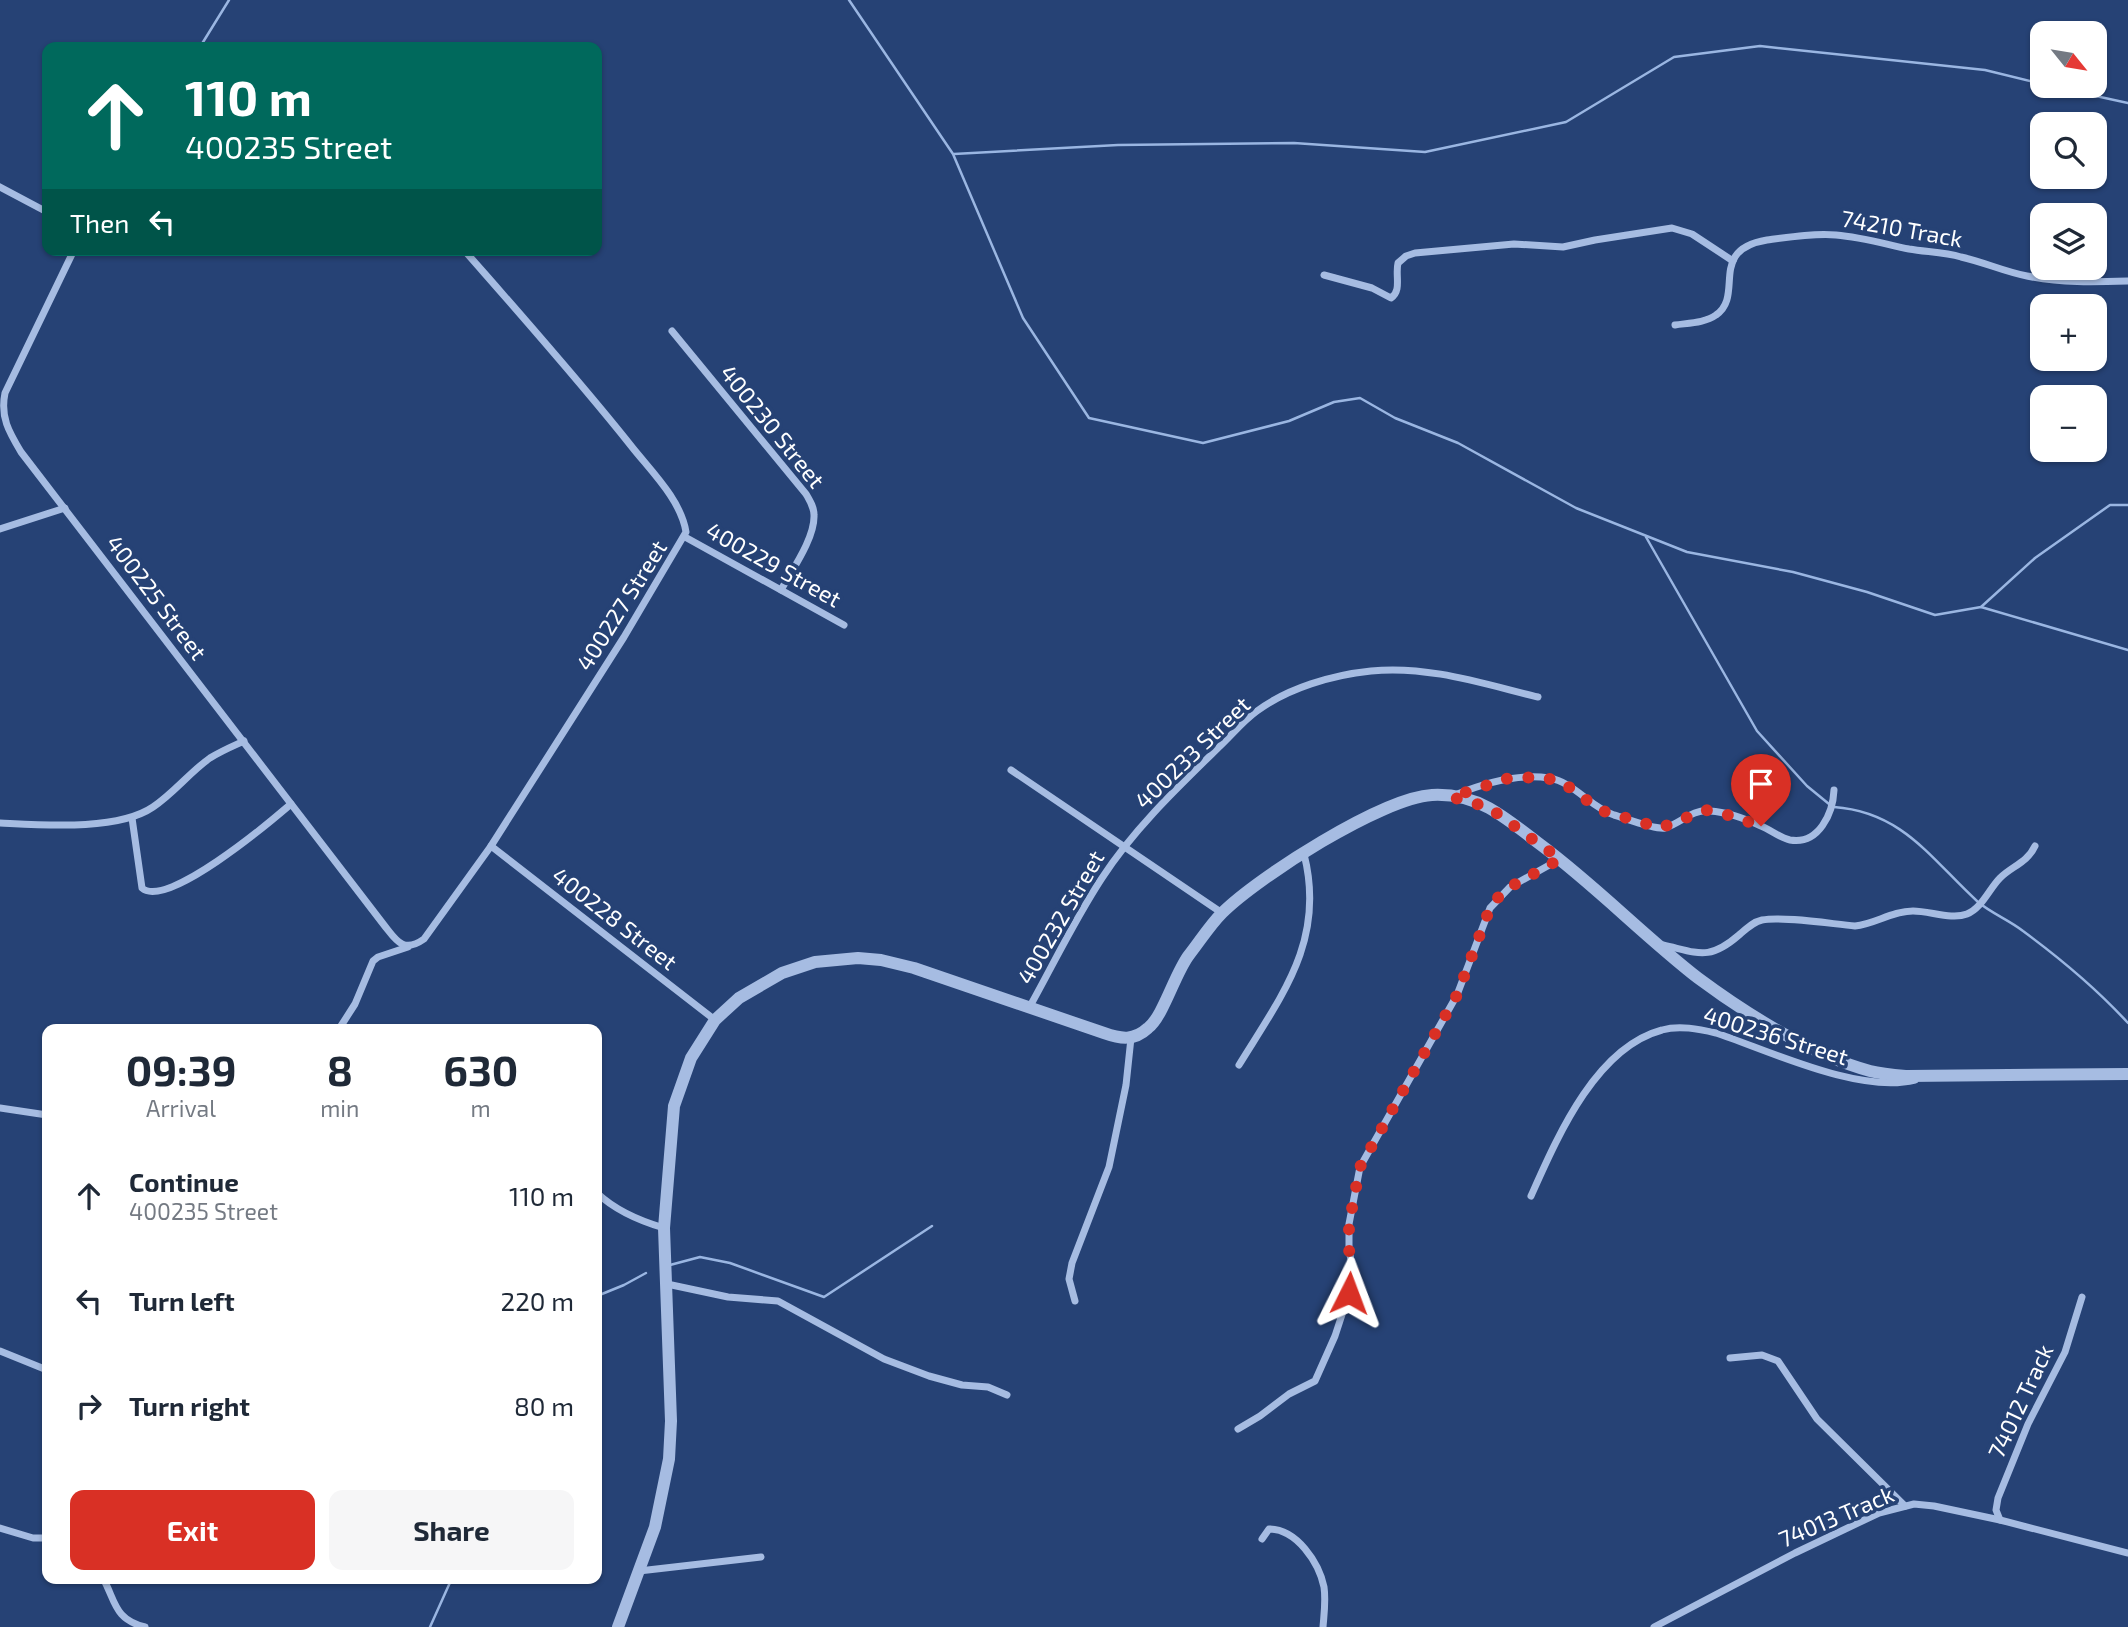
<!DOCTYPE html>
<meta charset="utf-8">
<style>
:root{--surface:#fff;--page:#f6f6f7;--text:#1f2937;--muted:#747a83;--accent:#d93025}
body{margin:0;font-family:"Exo 2",sans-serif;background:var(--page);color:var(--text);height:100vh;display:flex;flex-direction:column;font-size:26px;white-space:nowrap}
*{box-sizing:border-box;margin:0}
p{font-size:23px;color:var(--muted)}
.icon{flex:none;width:38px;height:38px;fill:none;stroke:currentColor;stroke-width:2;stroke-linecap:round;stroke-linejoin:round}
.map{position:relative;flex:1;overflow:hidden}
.panel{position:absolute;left:42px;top:1024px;width:560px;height:560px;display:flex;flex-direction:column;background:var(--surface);border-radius:14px;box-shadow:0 2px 5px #0004}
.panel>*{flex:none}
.top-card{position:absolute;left:42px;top:42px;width:560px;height:214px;border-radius:14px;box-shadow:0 2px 5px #0004;background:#00695c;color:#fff;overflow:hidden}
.needle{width:46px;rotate:120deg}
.tools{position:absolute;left:2030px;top:21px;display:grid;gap:14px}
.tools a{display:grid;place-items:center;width:77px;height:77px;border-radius:14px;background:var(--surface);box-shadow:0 2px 5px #0004;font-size:35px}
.pin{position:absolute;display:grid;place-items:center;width:60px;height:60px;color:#fff;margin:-72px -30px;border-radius:50% 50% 50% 0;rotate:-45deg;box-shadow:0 0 7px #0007}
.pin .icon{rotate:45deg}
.me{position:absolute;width:77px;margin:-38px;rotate:3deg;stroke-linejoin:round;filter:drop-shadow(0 0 5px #0008)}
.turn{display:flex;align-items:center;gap:24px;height:147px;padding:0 28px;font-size:32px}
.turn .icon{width:91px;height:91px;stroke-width:2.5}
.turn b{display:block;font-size:49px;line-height:60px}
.then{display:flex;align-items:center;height:66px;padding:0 28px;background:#0003;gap:14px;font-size:26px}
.eta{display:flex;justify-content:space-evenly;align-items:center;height:119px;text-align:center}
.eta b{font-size:42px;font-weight:700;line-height:49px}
.cta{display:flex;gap:14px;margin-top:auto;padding:14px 28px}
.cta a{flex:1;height:80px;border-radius:14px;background:var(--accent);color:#fff;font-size:28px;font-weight:700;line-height:80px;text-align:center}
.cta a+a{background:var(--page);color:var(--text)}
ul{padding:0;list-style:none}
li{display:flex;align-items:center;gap:21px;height:105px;padding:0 28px}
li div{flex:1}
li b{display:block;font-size:26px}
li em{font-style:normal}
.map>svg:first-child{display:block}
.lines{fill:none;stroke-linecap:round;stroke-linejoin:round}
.stream{stroke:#9ab6e2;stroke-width:2.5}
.minor{stroke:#a6bce2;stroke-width:7}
.tertiary{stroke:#a6bce2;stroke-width:12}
.route{stroke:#d93025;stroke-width:12;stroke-dasharray:0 21.6}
.labels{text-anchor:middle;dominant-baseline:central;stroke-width:7;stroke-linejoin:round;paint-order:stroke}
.street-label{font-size:23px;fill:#fff;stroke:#264275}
</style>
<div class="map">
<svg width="2128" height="1627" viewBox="0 0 2128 1627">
<rect width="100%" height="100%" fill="#264275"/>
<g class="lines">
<!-- stream -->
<g class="stream">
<polyline points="849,0 953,154 1023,318 1089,418 1203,443 1289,421 1334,402 1360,398 1395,418 1458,443 1576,508 1687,552 1793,572 1867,592 1935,615 1981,607 2035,558 2110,505 2128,505"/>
<polyline points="200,47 229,0"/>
<polyline points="2050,86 2128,103"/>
<polyline points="954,154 1118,145 1294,143 1425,152 1566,122 1674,57 1760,46 1985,70 2042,84"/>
<polyline points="1646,537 1757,731 1807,786 1829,804"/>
<polyline points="1981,607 2128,650"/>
<path d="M1834,807C1903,812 1931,859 1978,902C1991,913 2009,920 2023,931C2061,959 2096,988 2128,1023"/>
<polyline points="670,1265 700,1257 730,1263 824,1297 932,1226"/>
<polyline points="597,1296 624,1285 646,1273"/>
<polyline points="430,1627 452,1578"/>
</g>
<!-- minor -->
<g class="minor">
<polyline points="0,187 47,212"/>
<path d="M74,250L5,393C0,417 9,432 21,452L384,925C396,940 403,954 424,939L491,846L624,637L686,532C681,500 651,471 632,447C578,379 521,315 464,250"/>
<path d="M1324,275L1372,288L1391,298C1402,291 1395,275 1398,263L1406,256L1415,253L1514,244L1563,247L1595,240L1672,228L1692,234L1733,261"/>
<path d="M1675,325C1688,323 1705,323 1716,315C1745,295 1707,250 1767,240C1789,237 1815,233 1836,235C1861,237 1885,244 1909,249C1926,252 1944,252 1961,257C1984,262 2005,272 2027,276C2061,283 2094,282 2128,281"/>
<path d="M672,331L806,494C810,501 814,507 814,515C815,538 792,570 781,590"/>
<polyline points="0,529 65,508"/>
<polyline points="685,537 844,625"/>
<polyline points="1011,770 1222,913"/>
<path d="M1455,795C1484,783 1517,773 1549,778C1574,782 1590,807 1614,815C1625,818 1655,830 1665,828C1681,823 1692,809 1710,811C1726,812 1746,819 1761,826C1771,830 1780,838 1790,840C1819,845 1833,813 1834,790"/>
<path d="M132,818L142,888C166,910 270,822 291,804"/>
<path d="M0,823C42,825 118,831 153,807C174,793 190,772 210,758C221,751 233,746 244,741"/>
<polyline points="491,846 715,1020"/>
<path d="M1663,945C1699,953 1709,961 1739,935C1746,929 1753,922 1762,920C1783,916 1832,924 1855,926C1875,924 1892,911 1913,911C1930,911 1952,920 1967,914C1982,908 1989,889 2000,878C2012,866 2027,863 2035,846"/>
<path d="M1029,1008C1053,965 1075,919 1102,878C1133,830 1177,788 1218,748C1231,736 1243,721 1257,711C1288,688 1332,675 1371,671C1427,665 1484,684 1538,697"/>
<polyline points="339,1029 355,1004 373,961 378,957 408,947"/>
<path d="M1239,1065C1282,995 1326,940 1304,854"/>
<polyline points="0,1108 47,1115"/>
<path d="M597,1193C616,1211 640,1221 664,1228"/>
<path d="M1531,1196C1557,1138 1595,1048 1662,1030C1679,1025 1699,1029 1716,1033C1770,1051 1859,1094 1915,1080"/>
<polyline points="667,1284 728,1297 778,1301 884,1359 929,1376 962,1385 988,1387 1007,1395"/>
<polyline points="1075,1301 1069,1279 1072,1263 1109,1167 1126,1085 1131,1038"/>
<polyline points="0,1351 47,1370"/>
<polyline points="1730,1358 1762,1355 1778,1361 1817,1419 1905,1506"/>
<polyline points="1238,1429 1260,1416 1289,1394 1315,1381 1335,1336 1353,1281 1354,1275 1349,1250 1349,1224 1360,1167 1457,995 1490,908 1510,887 1560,859"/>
<polyline points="2000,1520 1996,1510 1998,1498 2028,1424 2065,1352 2082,1297"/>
<polyline points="0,1528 33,1538 47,1538"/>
<path d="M1262,1539L1269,1529C1297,1529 1319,1563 1324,1587C1326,1601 1324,1614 1323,1627"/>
<polyline points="639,1571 761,1557"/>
<path d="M103,1578C116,1602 114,1619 145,1627"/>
<polyline points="1654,1627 1795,1553 1879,1513 1914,1504 1934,1506 2000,1520 2128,1553"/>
</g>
<!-- tertiary -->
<path class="tertiary" d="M618,1627L655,1527L669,1459L671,1421L664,1228L674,1106L691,1058L715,1020L739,998L782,973L815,962L858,958L881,960L914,968L1104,1033C1121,1039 1134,1041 1148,1028C1163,1017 1175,973 1189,955C1200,941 1210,925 1222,913C1258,877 1382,798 1432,795C1451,794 1472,799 1489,808C1507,818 1524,832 1541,845C1596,886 1644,936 1698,978C1745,1013 1813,1056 1870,1071C1882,1074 1895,1075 1907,1076L2128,1074"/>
</g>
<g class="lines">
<!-- route -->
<polyline class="route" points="1349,1293 1354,1275 1349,1250 1349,1224 1360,1167 1457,995 1490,908 1500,895 1510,887 1560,859 1488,807 1451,797 1509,778 1542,777 1562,782 1600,810 1660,828 1706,810 1719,812 1761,826"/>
</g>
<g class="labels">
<!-- street labels -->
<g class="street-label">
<text transform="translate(1902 228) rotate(10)">74210 Track</text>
<text transform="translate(773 426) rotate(51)">400230 Street</text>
<text transform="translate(774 564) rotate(29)">400229 Street</text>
<text transform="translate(157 597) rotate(53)">400225 Street</text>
<text transform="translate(621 605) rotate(-58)">400227 Street</text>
<text transform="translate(1192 752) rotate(-44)">400233 Street</text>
<text transform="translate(1060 917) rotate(-60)">400232 Street</text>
<text transform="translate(615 918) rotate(38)">400228 Street</text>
<text transform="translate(1776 1035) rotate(17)">400236 Street</text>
<text transform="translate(2020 1401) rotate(-65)">74012 Track</text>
<text transform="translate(1836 1516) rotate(-23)">74013 Track</text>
</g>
</g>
</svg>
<div class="tools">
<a><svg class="needle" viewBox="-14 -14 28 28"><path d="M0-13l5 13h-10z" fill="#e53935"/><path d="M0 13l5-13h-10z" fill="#747a83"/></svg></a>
<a><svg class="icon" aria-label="search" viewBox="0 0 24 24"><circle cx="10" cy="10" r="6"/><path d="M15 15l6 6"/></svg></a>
<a><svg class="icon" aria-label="layers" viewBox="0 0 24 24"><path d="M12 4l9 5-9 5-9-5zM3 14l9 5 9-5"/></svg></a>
<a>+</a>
<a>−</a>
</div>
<div class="pin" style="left:1761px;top:826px;background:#d93025"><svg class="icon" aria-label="arrive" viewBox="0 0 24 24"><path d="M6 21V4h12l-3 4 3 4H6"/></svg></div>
<svg class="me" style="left:1349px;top:1293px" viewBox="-20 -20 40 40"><path d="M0-17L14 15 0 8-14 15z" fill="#d93025" stroke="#fff" stroke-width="4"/></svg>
<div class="top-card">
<div class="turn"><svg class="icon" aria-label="ahead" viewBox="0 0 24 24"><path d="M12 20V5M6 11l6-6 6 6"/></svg><div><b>110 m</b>400235 Street</div></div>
<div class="then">Then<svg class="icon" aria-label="left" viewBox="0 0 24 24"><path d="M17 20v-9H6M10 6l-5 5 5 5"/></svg></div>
</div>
<section class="panel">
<div class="eta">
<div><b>09:39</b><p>Arrival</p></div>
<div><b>8</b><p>min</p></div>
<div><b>630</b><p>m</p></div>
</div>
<ul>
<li><svg class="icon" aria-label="ahead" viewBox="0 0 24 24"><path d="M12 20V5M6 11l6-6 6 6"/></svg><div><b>Continue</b><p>400235 Street</p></div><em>110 m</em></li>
<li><svg class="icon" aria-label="left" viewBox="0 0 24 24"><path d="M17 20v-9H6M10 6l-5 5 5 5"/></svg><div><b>Turn left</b></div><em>220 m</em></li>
<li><svg class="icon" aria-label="right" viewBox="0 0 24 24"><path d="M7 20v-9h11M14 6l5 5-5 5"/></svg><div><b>Turn right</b></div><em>80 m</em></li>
</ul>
<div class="cta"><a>Exit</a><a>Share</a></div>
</section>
</div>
